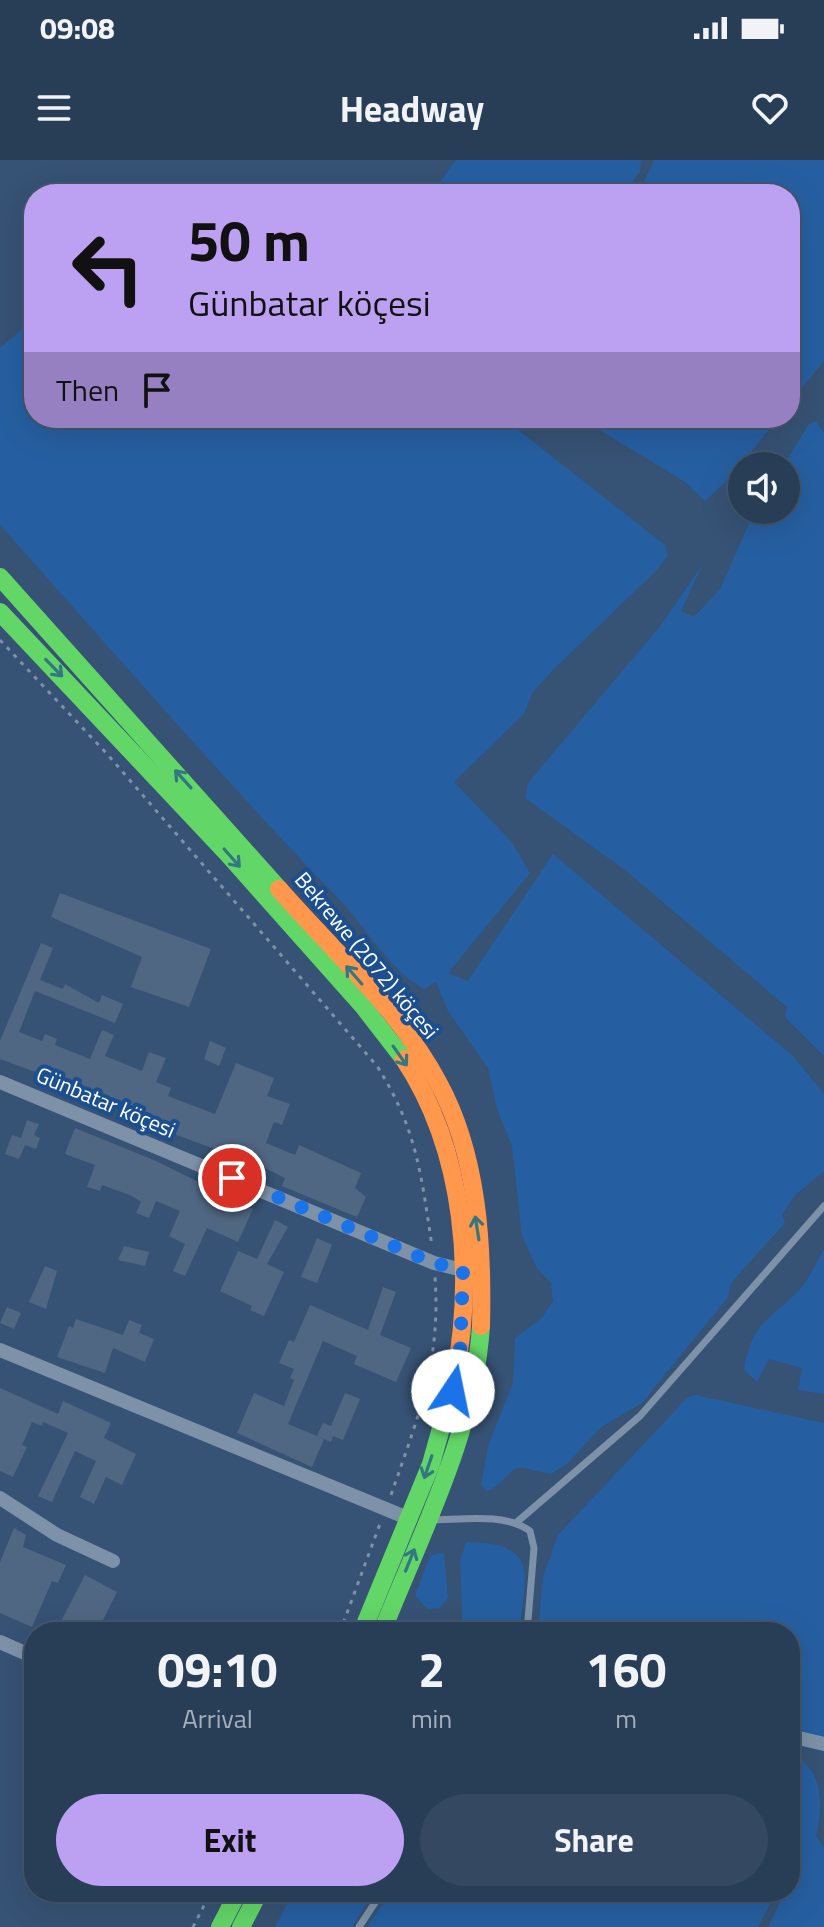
<!DOCTYPE html>
<meta charset="utf-8">
<style>
:root{--surface:#283e57;--page:#344961;--text:#f1f3f6;--muted:#a5aeba;--line:#44576d;--accent:#bca0f2}
body{margin:0;font-family:"Titillium Web",sans-serif;background:var(--page);color:var(--text);height:100vh;display:flex;flex-direction:column;font-size:30px;white-space:nowrap}
*{box-sizing:border-box;margin:0}
p{font-size:26px;color:var(--muted)}
.icon{flex:none;width:44px;height:44px;fill:none;stroke:currentColor;stroke-width:2;stroke-linecap:round;stroke-linejoin:round}
.map{position:relative;flex:1;overflow:hidden}
.side{position:absolute;left:24px;top:1462px;width:776px;height:280px;display:flex;flex-direction:column;background:var(--surface);border-radius:32px;box-shadow:0 8px 32px #0002,0 0 0 2px var(--line)}
.side>*{flex:none}
.hud{position:absolute;left:24px;top:24px;width:776px;height:244px;border-radius:32px;box-shadow:0 8px 32px #0002,0 0 0 2px var(--line);background:#bca0f2;color:#111;overflow:hidden}
.tools{position:absolute;left:728px;top:292px;display:grid;gap:16px}
.tools a{display:grid;place-items:center;width:72px;height:72px;border-radius:50%;background:var(--surface);box-shadow:0 8px 32px #0002,0 0 0 2px var(--line);font-size:40px}
.pin{position:absolute;display:grid;place-items:center;width:68px;height:68px;color:#fff;margin:-34px;border:4px solid #fff;border-radius:50%;box-shadow:0 2px 8px #0007}
.me{position:absolute;width:88px;margin:-44px;rotate:11deg;stroke-linejoin:round;filter:drop-shadow(0 0 6px #0008)}
.turn{display:flex;align-items:center;gap:28px;height:168px;padding:0 32px;font-size:36px}
.turn .icon{width:104px;height:104px;stroke-width:2.5}
.turn b{display:block;font-size:56px;line-height:68px}
.then{display:flex;align-items:center;height:76px;padding:0 32px;background:#0003;gap:16px;font-size:30px}
.eta{display:flex;justify-content:space-evenly;align-items:center;height:136px;text-align:center}
.eta b{font-size:48px;font-weight:700;line-height:56px}
.primary-button{display:flex;gap:16px;margin-top:auto;padding:16px 32px}
.primary-button a{flex:1;height:92px;border-radius:48px;background:var(--accent);color:#111;font-size:32px;font-weight:700;line-height:92px;text-align:center}
.primary-button a+a{background:var(--page);color:var(--text)}
.status{display:flex;justify-content:space-between;align-items:center;height:56px;padding:0 40px;background:var(--surface);direction:ltr}
.status svg{height:22px;fill:currentColor}
header{display:flex;justify-content:space-between;align-items:center;height:104px;padding:0 32px;background:var(--surface);font-size:36px;font-weight:700}
.map>svg:first-child{display:block}
.green{fill:#265fa1}
.building{fill:#506783}
.lines{fill:none;stroke-linecap:round;stroke-linejoin:round}
.path{stroke:#7d92a8;stroke-width:3;stroke-dasharray:4 6;stroke-linecap:butt}
.lane{stroke:#7d92a8;stroke-width:7}
.street{stroke:#7d92a8;stroke-width:14}
.fast{stroke:#63d668;stroke-width:18}
.slow{stroke:#ff974d;stroke-width:18}
.oneway{stroke:#317883}
.route{stroke:#1a73e8;stroke-width:14;stroke-dasharray:0 25.2}
.labels{text-anchor:middle;dominant-baseline:central;stroke-width:8;stroke-linejoin:round;paint-order:stroke}
.street-label{font-size:22px;fill:#fff;stroke:#1b4f8f}
</style>
<div class="status"><b>09:08</b><svg viewBox="0 0 49 12"><path d="M0 12V9h3v3zM5 12V6h3v6zM10 12V3h3v9zM15 12V0h3v12zM26 1h20v11H26zM47 4h2v5h-2z"/></svg></div>
<header><svg class="icon" aria-label="menu" viewBox="0 0 24 24"><path d="M4 6h16M4 12h16M4 18h16"/></svg>Headway<svg class="icon" aria-label="heart" viewBox="0 0 24 24"><path d="M12 20l-8-8c-3-5 5-10 8-4 3-6 11-1 8 4z"/></svg></header>
<div class="map">
<svg width="824" height="1767" viewBox="0 0 824 1767">
<rect width="100%" height="100%" fill="#365274"/>
<!-- green -->
<g class="green">
<polygon points="456,0 641,0 640,11 624,34 431,34"/>
<polygon points="654,0 824,0 824,201 790,243 790,34 638,34"/>
<path d="M34,159V258H503L665,385L668,395L657,410L553,510L532,533L524,554L454,622L511,681L530,713L448,813L468,821L553,694L793,896L824,934V1011L794,1036L782,1055L785,1063L731,1123L728,1137L642,1243L601,1267L567,1304L551,1314C542,1313 527,1307 518,1308C509,1309 503,1325 487,1331L481,1325L488,1286L513,1223L515,1178L542,1158L553,1141L551,1123L537,1108L522,1076L512,986L497,949L488,908L448,851L436,822L424,829C388,809 367,768 338,738C221,617 112,490 0,365V188Z"/>
<polygon points="580,258 778,258 730,318 705,341 685,322"/>
<polygon points="816,261 824,273 824,896 785,857 787,847 625,710 525,638 528,623 661,465 703,404 681,451 694,457 720,429 755,350 786,350 786,306 783,306 809,264"/>
<path d="M824,1089V1234L798,1230L802,1208L769,1199L757,1222L744,1210C752,1160 770,1161 801,1128C810,1117 817,1101 824,1089Z"/>
<polygon points="696,1235 824,1263 824,1578 790,1570 790,1472 538,1472 543,1416 558,1375 688,1237"/>
<path d="M466,1382C540,1383 526,1413 519,1472H463L460,1401Z"/>
<polygon points="444,1392 448,1438 440,1448 427,1449 415,1435 430,1396"/>
<path d="M790,1590C823,1612 824,1640 816,1676L824,1687V1767H768L785,1732H790Z"/>
<polygon points="293,1732 374,1732 352,1767 275,1767"/>
<polygon points="391,1732 776,1732 758,1767 367,1767"/>
</g>
<!-- building -->
<g class="building">
<polygon points="60,733 211,789 189,847 131,827 142,797 51,757"/>
<polygon points="41,783 53,788 40,820 63,829 65,824 99,843 102,835 123,844 115,863 35,831 19,872 42,881 45,874 57,879 55,885 90,899 102,870 114,875 105,896 142,911 149,892 166,898 156,922 171,928 168,936 215,954 236,903 274,918 267,936 290,944 282,965 274,962 266,983 295,995 299,985 361,1013 355,1028 366,1037 357,1057 282,1026 285,1018 257,1004 171,973 170,977 158,972 161,966 48,920 49,917 0,899 0,881"/>
<polygon points="210,881 226,888 219,906 204,899"/>
<polygon points="27,960 39,964 34,975 40,978 36,989 25,985 19,999 5,994 12,975 21,978"/>
<polygon points="75,968 156,1001 253,1049 238,1082 207,1068 185,1116 173,1111 185,1084 169,1076 180,1051 156,1041 149,1058 136,1053 141,1042 130,1035 102,1025 100,1031 87,1027 95,1005 65,994"/>
<polygon points="275,1060 288,1067 267,1104 284,1112 264,1156 250,1150 252,1146 220,1131 238,1091 257,1099"/>
<polygon points="317,1078 332,1085 317,1123 301,1117"/>
<polygon points="124,1086 149,1092 145,1106 118,1100"/>
<polygon points="45,1106 57,1111 46,1149 29,1142"/>
<polygon points="383,1127 396,1132 380,1175 411,1188 396,1222 354,1204 357,1196 323,1181 288,1264 324,1279 312,1307 237,1273 254,1233 284,1246 294,1220 290,1218 294,1209 279,1203 289,1180 294,1182 310,1145 368,1170"/>
<polygon points="7,1147 21,1153 14,1169 0,1163"/>
<polygon points="76,1159 123,1175 129,1160 142,1165 139,1173 154,1179 145,1202 113,1188 105,1213 57,1197 69,1166 73,1168"/>
<polygon points="0,1228 58,1254 63,1241 111,1263 104,1278 136,1294 122,1325 106,1317 94,1344 80,1337 96,1301 75,1291 52,1342 38,1336 68,1273 43,1262 42,1266 32,1262 22,1285 27,1287 13,1317 0,1311"/>
<polygon points="345,1233 360,1239 343,1280 333,1276 331,1282 317,1276 323,1263 331,1266"/>
<polygon points="14,1368 26,1375 23,1387 66,1405 58,1423 52,1421 32,1467 0,1453 0,1402"/>
<polygon points="85,1415 117,1432 97,1472 82,1472 61,1461"/>
</g>
<g class="lines">
<!-- path -->
<g class="path">
<path d="M0,480L108,595L377,906C417,969 421,1014 432,1086"/>
<path d="M391,1335C418,1257 441,1202 435,1117"/>
<polyline points="340,1472 381,1361"/>
<polyline points="193,1767 211,1732"/>
</g>
<!-- lane -->
<g class="lane">
<path d="M428,1360C461,1360 503,1352 530,1371L534,1388L527,1472"/>
<polyline points="517,1362 640,1256 824,1046"/>
<polyline points="359,1767 382,1732"/>
</g>
<!-- street -->
<g class="street">
<polyline points="0,922 434,1103 463,1110"/>
<polyline points="0,1190 410,1359"/>
<polyline points="0,1338 57,1375 113,1401"/>
<polyline points="0,1482 34,1497"/>
<polyline points="790,1576 824,1584"/>
</g>
<!-- fast -->
<g class="fast">
<polyline points="0,417 279,729"/>
<polyline points="0,452 227,693 363,846 404,899"/>
<polyline points="362,1472 431,1304 454,1222"/>
<path d="M382,1472C421,1373 474,1273 481,1166"/>
<polyline points="220,1767 238,1732"/>
<polyline points="241,1767 259,1732"/>
</g>
<!-- slow -->
<g class="slow">
<path d="M279,729C333,791 399,849 438,922C478,995 483,1084 481,1166"/>
<path d="M404,899C465,991 475,1116 454,1222"/>
</g>
</g>
<!-- one-way arrows -->
<defs><path id="oneway-shaft" d="M-6 0H5M1.5-3L5.5 0L1.5 3" fill="none" stroke-width="1.6" stroke-linecap="round" stroke-linejoin="round" transform="scale(2)"/></defs>
<g class="oneway">
<use href="#oneway-shaft" transform="translate(54 508) rotate(46)"/>
<use href="#oneway-shaft" transform="translate(183 619) rotate(-132)"/>
<use href="#oneway-shaft" transform="translate(232 698) rotate(49)"/>
<use href="#oneway-shaft" transform="translate(354 815) rotate(-131)"/>
<use href="#oneway-shaft" transform="translate(400 896) rotate(55)"/>
<use href="#oneway-shaft" transform="translate(477 1068) rotate(-99)"/>
<use href="#oneway-shaft" transform="translate(428 1307) rotate(109)"/>
<use href="#oneway-shaft" transform="translate(410 1400) rotate(-68)"/>
</g>
<g class="lines">
<!-- route -->
<polyline class="route" points="232,1018 434,1103 463,1110 460,1196 453,1231"/>
</g>
<g class="labels">
<!-- street labels -->
<g class="street-label">
<text transform="translate(367 795) rotate(50)">Bekrewe (2072) köçesi</text>
<text transform="translate(106 942) rotate(23)">Günbatar köçesi</text>
</g>
</g>
</svg>
<div class="tools">
<a><svg class="icon" aria-label="sound" viewBox="0 0 24 24"><path d="M4 9h4l5-4v14l-5-4H4zM17 9q2 3 0 6"/></svg></a>
</div>
<div class="pin" style="left:232px;top:1018px;background:#d93025"><svg class="icon" aria-label="arrive" viewBox="0 0 24 24"><path d="M6 21V4h12l-3 4 3 4H6"/></svg></div>
<svg class="me" style="left:453px;top:1231px" viewBox="-20 -20 40 40"><circle r="19" fill="#fff"/><path d="M0-13L10 11 0 6-10 11z" fill="#1a73e8"/></svg>
<div class="hud">
<div class="turn"><svg class="icon" aria-label="left" viewBox="0 0 24 24"><path d="M17 20v-9H6M10 6l-5 5 5 5"/></svg><div><b>50 m</b>Günbatar köçesi</div></div>
<div class="then">Then<svg class="icon" aria-label="arrive" viewBox="0 0 24 24"><path d="M6 21V4h12l-3 4 3 4H6"/></svg></div>
</div>
<section class="side">
<div class="eta">
<div><b>09:10</b><p>Arrival</p></div>
<div><b>2</b><p>min</p></div>
<div><b>160</b><p>m</p></div>
</div>
<div class="primary-button"><a>Exit</a><a>Share</a></div>
</section>
</div>
